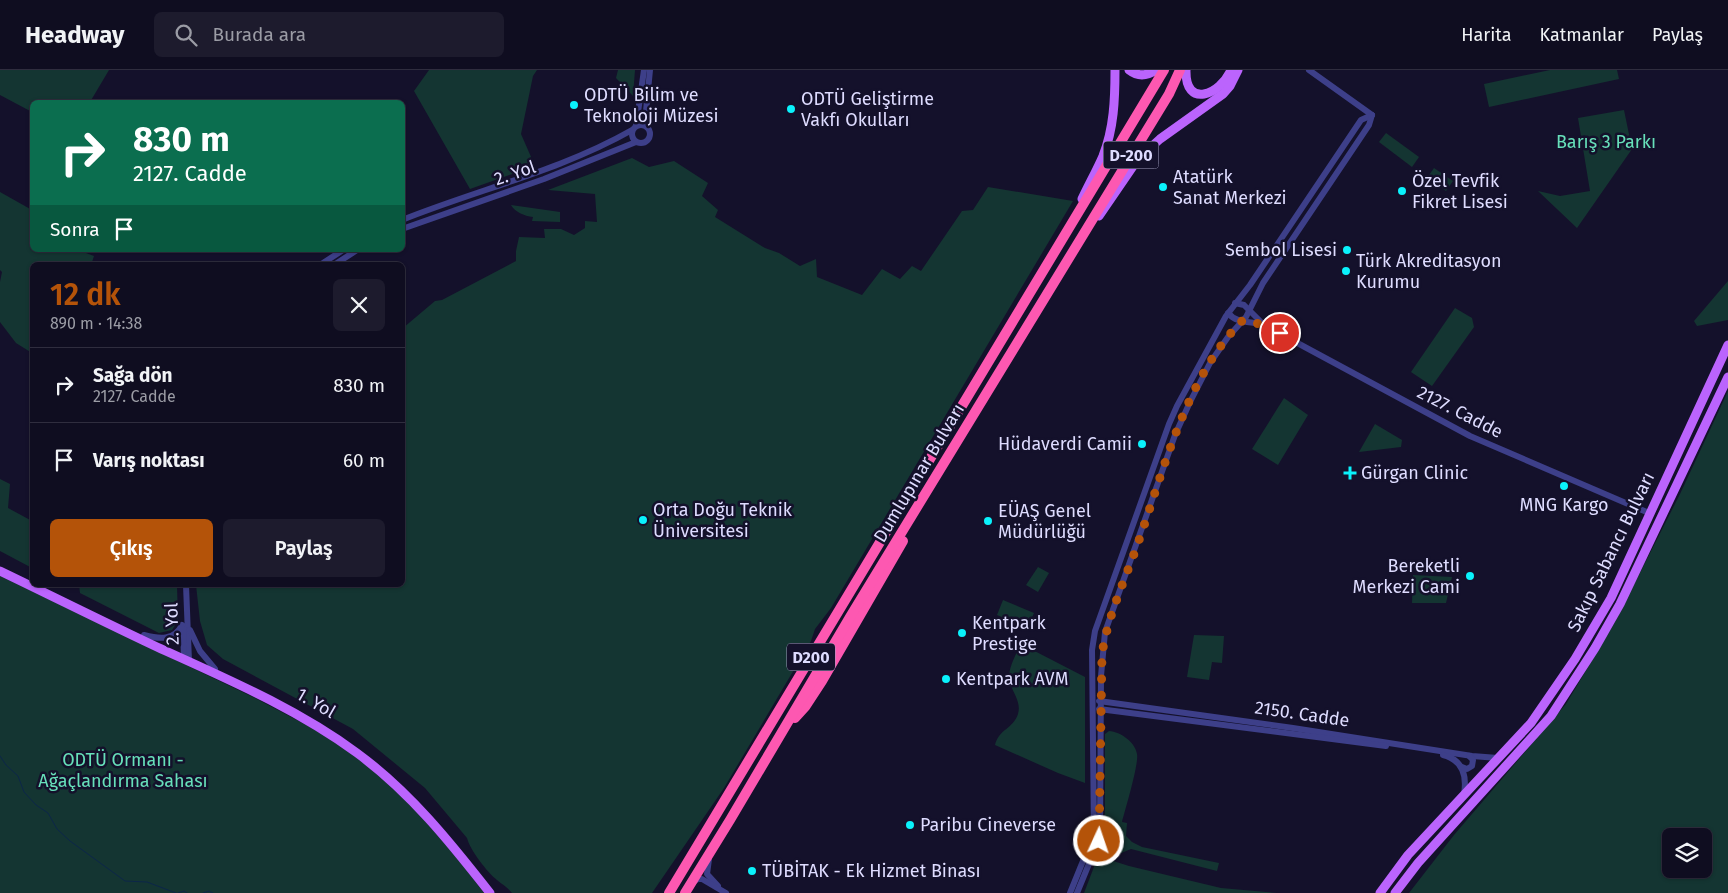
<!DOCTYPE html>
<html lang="tr">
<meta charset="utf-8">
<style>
:root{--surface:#0f0d20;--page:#1d1b2d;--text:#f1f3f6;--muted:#9b9ca5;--line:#2f2d3e;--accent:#b45309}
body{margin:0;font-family:"Fira Sans",sans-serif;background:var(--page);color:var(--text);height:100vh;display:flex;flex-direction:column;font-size:19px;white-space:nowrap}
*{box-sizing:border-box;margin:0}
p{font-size:16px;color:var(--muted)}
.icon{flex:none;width:28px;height:28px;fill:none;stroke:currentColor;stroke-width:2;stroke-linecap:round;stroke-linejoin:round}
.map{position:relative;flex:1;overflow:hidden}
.panel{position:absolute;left:30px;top:192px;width:375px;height:325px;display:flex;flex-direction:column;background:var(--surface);border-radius:8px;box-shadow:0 1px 4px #0004,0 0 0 1px var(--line)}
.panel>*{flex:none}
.hud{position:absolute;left:30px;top:30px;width:375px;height:152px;border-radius:8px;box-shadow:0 1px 4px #0004,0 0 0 1px var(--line);background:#0b6e4f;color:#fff;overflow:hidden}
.controls{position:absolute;left:1662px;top:758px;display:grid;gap:10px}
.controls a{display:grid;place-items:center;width:50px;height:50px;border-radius:8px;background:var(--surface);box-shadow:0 1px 4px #0004,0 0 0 1px var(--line);font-size:25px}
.pin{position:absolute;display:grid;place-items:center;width:42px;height:42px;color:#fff;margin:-21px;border:2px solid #fff;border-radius:50%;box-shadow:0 1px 5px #0007}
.me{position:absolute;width:55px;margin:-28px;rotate:3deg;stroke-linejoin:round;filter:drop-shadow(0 0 4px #0008)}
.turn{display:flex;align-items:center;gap:18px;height:105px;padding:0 20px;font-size:22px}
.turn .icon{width:65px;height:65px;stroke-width:2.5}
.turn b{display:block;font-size:35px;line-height:42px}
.then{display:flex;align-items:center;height:48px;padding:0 20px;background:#0003;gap:10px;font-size:19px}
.round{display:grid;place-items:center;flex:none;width:52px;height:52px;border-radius:8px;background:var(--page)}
.head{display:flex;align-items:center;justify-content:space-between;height:85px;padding:0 20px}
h1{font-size:30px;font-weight:600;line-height:38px;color:var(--accent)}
.action{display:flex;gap:10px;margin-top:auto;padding:10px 20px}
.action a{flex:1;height:58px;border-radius:8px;background:var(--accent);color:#fff;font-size:20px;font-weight:600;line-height:58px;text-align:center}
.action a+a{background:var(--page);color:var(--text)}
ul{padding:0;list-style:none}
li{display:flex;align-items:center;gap:15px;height:75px;padding:0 20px;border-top:1px solid var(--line)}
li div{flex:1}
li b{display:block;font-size:19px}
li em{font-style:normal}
header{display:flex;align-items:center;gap:30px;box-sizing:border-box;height:70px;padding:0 25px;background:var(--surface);border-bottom:1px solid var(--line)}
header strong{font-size:24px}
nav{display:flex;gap:28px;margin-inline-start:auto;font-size:18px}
.search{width:350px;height:45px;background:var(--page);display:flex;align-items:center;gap:12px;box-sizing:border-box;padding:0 18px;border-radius:8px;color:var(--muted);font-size:19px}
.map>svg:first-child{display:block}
.green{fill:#143532;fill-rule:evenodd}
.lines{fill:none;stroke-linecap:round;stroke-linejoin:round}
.stream{stroke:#0c2649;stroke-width:1}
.minor{stroke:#3d3f89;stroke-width:6}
.major{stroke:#bb64fd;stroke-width:9}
.highway{stroke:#fd58b1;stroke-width:10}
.route{stroke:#b45309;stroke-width:9;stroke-dasharray:0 16.2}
.poi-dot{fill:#0af2fc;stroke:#14112b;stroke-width:2}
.labels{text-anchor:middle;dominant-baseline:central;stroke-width:5;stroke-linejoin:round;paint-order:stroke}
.shield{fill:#14112b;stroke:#a19fbf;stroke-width:1}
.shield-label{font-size:16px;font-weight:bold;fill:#dedcff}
.poi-label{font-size:18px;fill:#dedcff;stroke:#14112b;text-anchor:start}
.park-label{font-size:18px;fill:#67e0ba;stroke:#14112b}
.street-label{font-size:18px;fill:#dedcff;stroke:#14112b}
</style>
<header>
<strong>Headway</strong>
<div class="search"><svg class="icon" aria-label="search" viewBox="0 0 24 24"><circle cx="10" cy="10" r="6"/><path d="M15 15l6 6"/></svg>Burada ara</div>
<nav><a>Harita</a><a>Katmanlar</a><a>Paylaş</a></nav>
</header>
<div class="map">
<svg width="1728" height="823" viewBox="0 0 1728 823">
<rect width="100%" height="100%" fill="#14112b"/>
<!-- green -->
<g class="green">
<polygon points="0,0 109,0 90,32 32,32 32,42 0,25"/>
<polygon points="429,0 537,0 533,6 521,64 535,96 470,119 414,21"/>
<polygon points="618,0 635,0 633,26 616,8"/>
<polygon points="1550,0 1617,0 1619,9 1489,37 1484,14"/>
<polygon points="1624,40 1632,79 1577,158 1538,121 1560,126 1590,121 1578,48"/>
<polygon points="1386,63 1419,87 1412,97 1379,72"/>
<path d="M632,88L649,97L674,91L708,113L702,126L718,140L715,147L765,178L779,183L800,196L816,189L817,207L862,225L882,199L900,209L912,196L921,201L962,141L973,140L988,117L1073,131L831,538L815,559L811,571L724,718L652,823H512C507,817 503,815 497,810C487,802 470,780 467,768L425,718L353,659L223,589L207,575L200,551L196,515H402L403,258L435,231L442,230L516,191V181L519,167L545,168L544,159H561L574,165L585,158V151L597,152L595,124L548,120Z"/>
<polygon points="1434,98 1453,111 1446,121 1427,108"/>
<polygon points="0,122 32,140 32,180 78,180 94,186 91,195 32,195 32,283 16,273 0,252 0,212 2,202 0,200"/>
<path d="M511,135L560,142V152L532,151L533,147C524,146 515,142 511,135Z"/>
<polygon points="1728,211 1728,250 1697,256 1694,251"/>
<polygon points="1455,238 1472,248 1474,257 1432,316 1411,302"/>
<path d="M1728,321V823H1409L1454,765L1566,634L1615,552L1680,424ZM1671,766H1704V799H1671Z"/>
<polygon points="1284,328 1308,345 1278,395 1252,379"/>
<polygon points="1375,354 1402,370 1401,377 1359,382"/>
<polygon points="0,409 10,414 8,438 32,451 32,498 0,481"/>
<polygon points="1038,497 1049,503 1038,522 1026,515"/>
<polygon points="1413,505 1452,507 1446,533 1412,533"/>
<polygon points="0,506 255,628 312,658 352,684 403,725 462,794 484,823 0,823"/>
<polygon points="79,515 177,515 178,551 172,560 159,563 80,523"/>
<polygon points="1003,530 1034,543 1027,558 997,545"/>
<polygon points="1194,565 1224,566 1222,593 1212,592 1209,610 1187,607"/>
<path d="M1021,574L1085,607V713L1058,703L995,675C999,659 1013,659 1018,644C1022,630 1010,621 1009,607C1009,597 1016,584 1021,574Z"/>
<path d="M1109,661C1121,662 1135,672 1137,684C1139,694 1125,740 1122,752L1127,753L1126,766L1132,772L1142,777L1219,793L1217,801L1131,779L1119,784L1103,782L1105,738V664Z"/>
<polygon points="1097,789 1107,789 1129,796 1221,818 1277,823 1084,823"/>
</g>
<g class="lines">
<!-- stream -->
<g class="stream">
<polyline points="0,686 6,695 18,706 24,722 36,735 48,743 57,759 70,771 125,811 147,812 176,823"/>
<polyline points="178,823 184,821 187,823"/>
<polyline points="203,823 209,821 213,823"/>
</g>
<!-- minor -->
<g class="minor">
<polyline points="1309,0 1372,45"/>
<circle cx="641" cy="64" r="9"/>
<polyline points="636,56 644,0"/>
<polyline points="647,57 646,41 650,0"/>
<path d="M402,150C479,119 560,101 632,60"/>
<polyline points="402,159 544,109 636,72"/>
<polyline points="320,195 343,180"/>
<polyline points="334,195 357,180"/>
<polyline points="1235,233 1244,235 1261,252"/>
<path d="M1228,243C1237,254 1251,251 1264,255L1470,366L1649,443"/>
<polyline points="186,515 189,591"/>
<polyline points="183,556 184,589"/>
<polyline points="190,560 200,581 215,599"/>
<path d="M144,565C159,569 174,571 182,555"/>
<polyline points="1099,631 1293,658 1472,686 1498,688"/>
<polyline points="1099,639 1386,676"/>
<path d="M1443,685C1463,690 1467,706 1464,724"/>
<polyline points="1462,697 1467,699 1472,696 1473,690 1469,686"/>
<polyline points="709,789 707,804 718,816"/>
<polyline points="693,812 698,809 702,809 726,823"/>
<polyline points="1070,823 1094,764 1092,580 1095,561 1169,354 1177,336 1226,246 1250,215 1361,50 1372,45"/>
<polyline points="1077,823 1100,767 1101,606 1105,562 1175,365 1190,332 1210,293 1228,267 1246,247 1263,213 1369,55 1372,45"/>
</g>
<!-- major -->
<g class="major">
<path d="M1129,0C1138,7 1147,6 1156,0"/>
<path d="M1186,0C1185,39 1220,25 1231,0"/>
<path d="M1082,129C1089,114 1097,100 1103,86C1114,58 1115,29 1115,0"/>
<polyline points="1099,146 1138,89 1160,69 1223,24 1230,16 1238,0"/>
<path d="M0,501C52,526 104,552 157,577C225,608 296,638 357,683C410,722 450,772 490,823"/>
<polyline points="1380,823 1408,785 1531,653 1575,589 1611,528 1728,275"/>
<polyline points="1395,823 1418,793 1551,646 1595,578 1620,534 1728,307"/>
</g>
<!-- highway -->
<g class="highway">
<polyline points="795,648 805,637 822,611 903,471"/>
<polyline points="669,823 1164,0"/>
<polyline points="685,823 730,750 850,547 1169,24 1180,0"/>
</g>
</g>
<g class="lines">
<!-- route -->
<path class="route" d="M1099,771L1102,584C1108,545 1125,510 1138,473C1164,400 1186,307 1242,251C1256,251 1267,257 1280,263"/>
</g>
<!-- markers -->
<g class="poi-dot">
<circle cx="574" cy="35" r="5"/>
<circle cx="791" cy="39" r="5"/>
<circle cx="1163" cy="117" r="5"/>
<circle cx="1402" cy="121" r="5"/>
<circle cx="1347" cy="180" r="5"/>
<circle cx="1346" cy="201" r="5"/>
<circle cx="1142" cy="374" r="5"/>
<path d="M1347.5 395.5h5v5h5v5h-5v5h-5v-5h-5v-5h5z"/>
<circle cx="1564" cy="416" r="5"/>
<circle cx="643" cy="450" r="5"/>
<circle cx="988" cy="451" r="5"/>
<circle cx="1470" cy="506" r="5"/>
<circle cx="962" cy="563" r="5"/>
<circle cx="946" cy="609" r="5"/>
<circle cx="910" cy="755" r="5"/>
<circle cx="752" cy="801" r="5"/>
</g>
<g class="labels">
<!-- shield labels -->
<g class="shield">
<rect x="1103.5" y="71.5" width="55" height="27" rx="4"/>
<rect x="787" y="573.5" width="48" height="27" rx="4"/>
</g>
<g class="shield-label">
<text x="1131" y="85">D-200</text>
<text x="811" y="587">D200</text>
</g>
<!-- poi labels -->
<g class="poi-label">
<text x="584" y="25">ODTÜ Bilim ve<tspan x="584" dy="21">Teknoloji Müzesi</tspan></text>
<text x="801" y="29">ODTÜ Geliştirme<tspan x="801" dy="21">Vakfı Okulları</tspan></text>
<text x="1173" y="107">Atatürk<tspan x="1173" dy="21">Sanat Merkezi</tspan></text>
<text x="1412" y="111">Özel Tevfik<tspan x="1412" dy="21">Fikret Lisesi</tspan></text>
<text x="1337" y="180" text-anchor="end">Sembol Lisesi</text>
<text x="1356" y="191">Türk Akreditasyon<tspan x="1356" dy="21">Kurumu</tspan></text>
<text x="1132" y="374" text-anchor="end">Hüdaverdi Camii</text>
<text x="1361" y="403">Gürgan Clinic</text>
<text x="1564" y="435" text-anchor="middle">MNG Kargo</text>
<text x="653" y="440">Orta Doğu Teknik<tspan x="653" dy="21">Üniversitesi</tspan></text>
<text x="998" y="441">EÜAŞ Genel<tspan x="998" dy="21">Müdürlüğü</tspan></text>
<text x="1460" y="496" text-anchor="end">Bereketli<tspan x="1460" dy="21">Merkezi Cami</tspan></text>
<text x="972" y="553">Kentpark<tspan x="972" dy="21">Prestige</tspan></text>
<text x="956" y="609">Kentpark AVM</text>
<text x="920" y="755">Paribu Cineverse</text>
<text x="762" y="801">TÜBİTAK - Ek Hizmet Binası</text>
</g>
<!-- park labels -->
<g class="park-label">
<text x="1606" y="72">Barış 3 Parkı</text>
<text x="123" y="690">ODTÜ Ormanı -<tspan x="123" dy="21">Ağaçlandırma Sahası</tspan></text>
</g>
<!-- street labels -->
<g class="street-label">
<text transform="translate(515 103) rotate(-19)">2. Yol</text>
<text transform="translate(1460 342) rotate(27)">2127. Cadde</text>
<text transform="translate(919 403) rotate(-59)">Dumlupınar Bulvarı</text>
<text transform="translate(1611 482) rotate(-64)">Sakıp Sabancı Bulvarı</text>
<text transform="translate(172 554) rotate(-92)">2. Yol</text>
<text transform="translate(316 633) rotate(30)">1. Yol</text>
<text transform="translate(1302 644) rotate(8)">2150. Cadde</text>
</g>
</g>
</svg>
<div class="controls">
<a><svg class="icon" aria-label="layers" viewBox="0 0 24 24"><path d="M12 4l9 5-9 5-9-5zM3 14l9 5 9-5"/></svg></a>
</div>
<div class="pin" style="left:1280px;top:263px;background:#d93025"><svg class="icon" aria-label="arrive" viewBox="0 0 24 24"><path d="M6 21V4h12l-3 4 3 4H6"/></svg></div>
<svg class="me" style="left:1099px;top:771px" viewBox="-20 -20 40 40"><circle r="17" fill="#b45309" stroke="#fff" stroke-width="3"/><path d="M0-11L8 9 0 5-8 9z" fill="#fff"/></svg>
<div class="hud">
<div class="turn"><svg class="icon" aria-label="right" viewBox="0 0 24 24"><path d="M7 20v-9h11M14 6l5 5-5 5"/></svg><div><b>830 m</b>2127. Cadde</div></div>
<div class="then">Sonra<svg class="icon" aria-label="arrive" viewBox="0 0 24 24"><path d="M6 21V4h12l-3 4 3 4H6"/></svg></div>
</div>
<section class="panel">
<div class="head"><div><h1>12 dk</h1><p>890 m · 14:38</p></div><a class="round"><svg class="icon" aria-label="close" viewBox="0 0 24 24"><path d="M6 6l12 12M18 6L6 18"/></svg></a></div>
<ul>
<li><svg class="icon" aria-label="right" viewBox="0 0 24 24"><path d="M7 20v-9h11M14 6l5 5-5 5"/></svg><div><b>Sağa dön</b><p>2127. Cadde</p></div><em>830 m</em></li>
<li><svg class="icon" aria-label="arrive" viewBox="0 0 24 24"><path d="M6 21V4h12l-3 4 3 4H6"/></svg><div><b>Varış noktası</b></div><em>60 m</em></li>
</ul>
<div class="action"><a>Çıkış</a><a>Paylaş</a></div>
</section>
</div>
